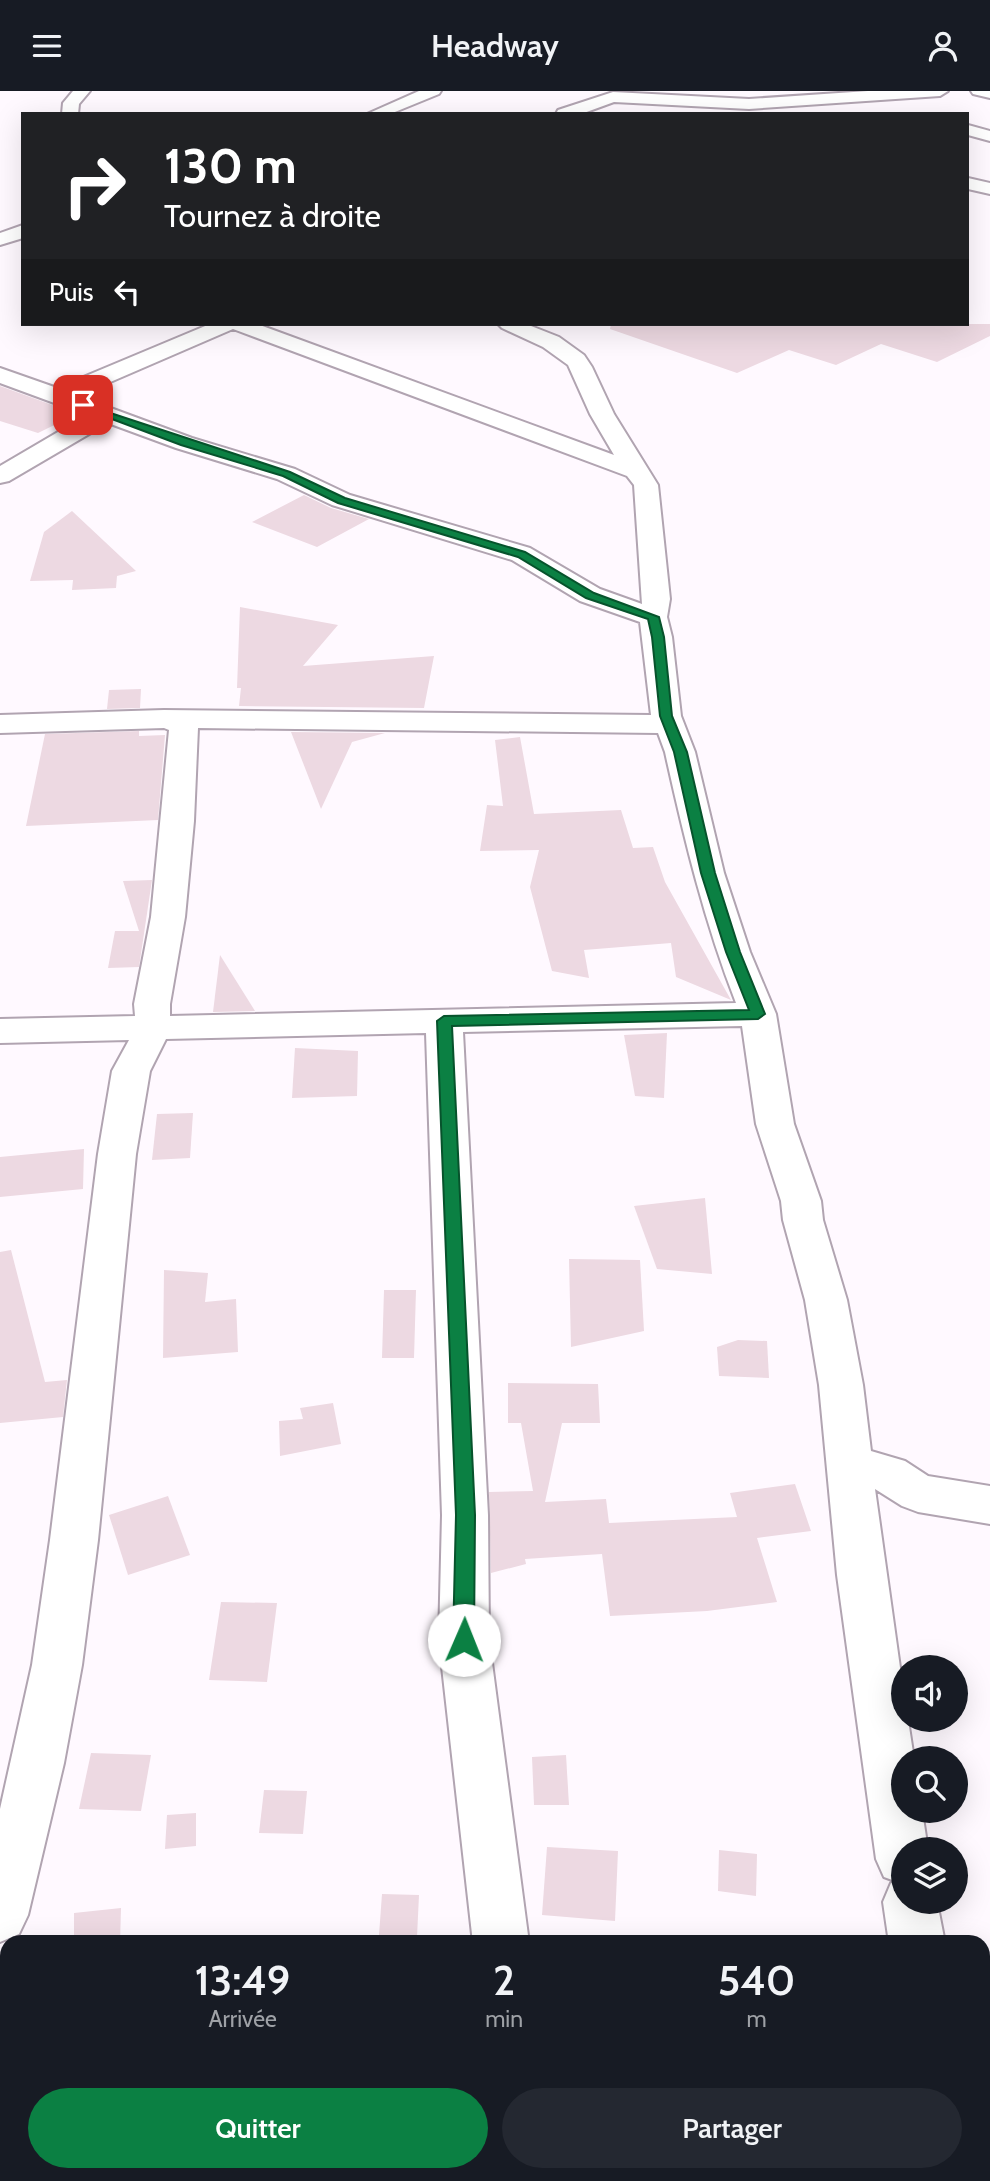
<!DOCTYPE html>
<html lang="fr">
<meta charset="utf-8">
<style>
:root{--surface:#171b24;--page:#242831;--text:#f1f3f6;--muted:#9ea1a6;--accent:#0b8043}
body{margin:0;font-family:Cabin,sans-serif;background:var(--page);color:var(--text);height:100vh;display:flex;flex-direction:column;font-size:26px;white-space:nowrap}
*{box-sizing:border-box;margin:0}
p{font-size:23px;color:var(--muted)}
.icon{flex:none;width:38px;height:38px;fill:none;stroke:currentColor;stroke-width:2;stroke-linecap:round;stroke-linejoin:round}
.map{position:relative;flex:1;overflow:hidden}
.details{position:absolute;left:0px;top:1844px;width:990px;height:247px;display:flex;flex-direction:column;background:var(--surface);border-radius:21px 21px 0 0;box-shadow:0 7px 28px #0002}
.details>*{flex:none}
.top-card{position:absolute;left:21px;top:21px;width:948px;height:214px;border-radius:0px;box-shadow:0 7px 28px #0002;background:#202124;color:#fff;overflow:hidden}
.fabs{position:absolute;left:891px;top:1564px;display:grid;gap:14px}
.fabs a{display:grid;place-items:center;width:77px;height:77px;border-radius:50%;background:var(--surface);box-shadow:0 7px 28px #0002;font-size:35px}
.pin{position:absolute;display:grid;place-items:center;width:60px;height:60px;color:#fff;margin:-30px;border-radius:14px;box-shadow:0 4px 10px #0006}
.me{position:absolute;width:77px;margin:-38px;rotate:1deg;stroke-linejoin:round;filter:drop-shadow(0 0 5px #0008)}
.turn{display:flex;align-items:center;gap:24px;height:147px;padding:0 28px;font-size:32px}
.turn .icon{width:91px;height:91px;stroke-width:2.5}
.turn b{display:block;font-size:49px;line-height:60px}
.then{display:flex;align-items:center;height:66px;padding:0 28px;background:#0003;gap:14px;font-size:26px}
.eta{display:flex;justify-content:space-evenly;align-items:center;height:119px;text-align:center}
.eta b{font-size:42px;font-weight:600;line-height:49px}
.action{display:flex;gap:14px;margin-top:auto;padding:14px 28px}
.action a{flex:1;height:80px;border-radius:42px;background:var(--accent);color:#fff;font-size:28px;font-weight:600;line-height:80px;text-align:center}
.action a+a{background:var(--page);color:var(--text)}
header{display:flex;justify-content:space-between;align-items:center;height:91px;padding:0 28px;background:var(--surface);font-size:32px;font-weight:600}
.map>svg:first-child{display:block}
.building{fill:#edd9e2}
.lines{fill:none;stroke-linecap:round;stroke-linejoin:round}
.street-casing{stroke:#b1a4b1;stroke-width:4}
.street{fill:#fff;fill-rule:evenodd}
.route{fill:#0b8043;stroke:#07532c;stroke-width:2}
</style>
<header><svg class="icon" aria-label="menu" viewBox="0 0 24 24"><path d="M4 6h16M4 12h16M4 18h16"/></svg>Headway<svg class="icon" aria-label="person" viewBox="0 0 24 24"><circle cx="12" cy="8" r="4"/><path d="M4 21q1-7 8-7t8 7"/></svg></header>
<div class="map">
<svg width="990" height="2090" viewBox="0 0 990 2090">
<rect width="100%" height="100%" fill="#fff9ff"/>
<!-- building -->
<g class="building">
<polygon points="611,233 990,233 990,245 937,271 881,253 836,274 789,259 737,282 610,238"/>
<polygon points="0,295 77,323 38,342 0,330"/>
<polygon points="304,404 331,417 369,428 317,456 252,431"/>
<polygon points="72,420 136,480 117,485 116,497 72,499 73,489 30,490 44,441"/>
<polygon points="240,516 338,534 303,575 434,565 424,617 239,615 241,597 237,597"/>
<polygon points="141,598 140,617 107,618 109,599"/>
<polygon points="139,640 139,645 165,644 158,729 26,735 45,643"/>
<polygon points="291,641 385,642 352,651 321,718"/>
<polygon points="520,646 534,723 621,719 633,757 653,756 665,791 731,909 676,886 671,852 584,859 589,887 552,880 530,796 539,759 480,760 487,714 503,715 495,649"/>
<polygon points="152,789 139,876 108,877 115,840 139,840 123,790"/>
<polygon points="220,864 255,920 213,921"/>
<polygon points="667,942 664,1007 635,1005 624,944"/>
<polygon points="295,957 358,960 357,1005 292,1007"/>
<polygon points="193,1022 190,1067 152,1069 157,1023"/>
<polygon points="84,1058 83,1098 0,1106 0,1066"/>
<polygon points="705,1107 712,1183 657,1178 634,1115"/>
<polygon points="11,1159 45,1291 67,1289 63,1326 0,1332 0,1161"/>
<polygon points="569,1168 640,1169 644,1240 571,1256"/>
<polygon points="164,1179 208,1182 205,1211 236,1208 238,1261 163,1267"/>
<polygon points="384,1199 416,1199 414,1267 382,1267"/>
<polygon points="738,1249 767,1250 769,1287 719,1285 717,1256"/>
<polygon points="508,1292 598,1293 600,1332 562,1332 545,1411 606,1408 609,1432 737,1426 730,1402 795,1393 811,1440 757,1447 777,1511 707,1520 610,1525 602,1463 525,1468 526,1473 491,1482 489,1401 533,1400 521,1332 508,1332"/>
<polygon points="333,1312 341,1353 280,1365 279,1330 303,1328 300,1317"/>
<polygon points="168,1405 190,1464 128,1484 109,1424"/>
<polygon points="221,1511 277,1512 267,1591 209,1589"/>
<polygon points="91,1662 151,1664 141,1720 79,1718"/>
<polygon points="566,1664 569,1714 534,1714 532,1666"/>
<polygon points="264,1699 307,1700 303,1743 259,1742"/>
<polygon points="196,1722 196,1755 165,1758 167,1724"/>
<polygon points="547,1756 618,1760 615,1830 542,1824"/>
<polygon points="719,1759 757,1763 756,1805 718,1800"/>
<polygon points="382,1803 419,1804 417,1846 379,1844"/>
<polygon points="121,1817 120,1852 74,1852 74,1822"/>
</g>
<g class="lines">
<!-- street casing -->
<g class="street-casing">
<g id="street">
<polygon points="73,0 90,0 79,13 78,23 62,23 63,12"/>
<polygon points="419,0 441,0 439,3 390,23 367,23"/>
<polygon points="868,0 948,0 940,5 749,18 614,11 581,23 556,23 558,19 613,1 749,8"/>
<polygon points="971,0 990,0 990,7 973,3"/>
<polygon points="968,34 990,40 990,50 968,44"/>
<polygon points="968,87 990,92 990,103 968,98"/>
<polygon points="23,134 23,147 0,154 0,142"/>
<path d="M210,233H257L614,364L590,323L568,274L543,256L502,237L498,233H526L559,246L584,264L592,276L614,323L658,394L670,508L667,526L672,546L681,625L695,661L724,782L750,861L776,923L794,1033L821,1110L823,1129L847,1209L863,1294L871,1360L905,1370L928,1385L990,1395V1433L918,1421L902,1415L875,1398L903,1598V1629H908L914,1668H903V1720H922L928,1759H903V1811H937L945,1852H889L883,1811L891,1792L895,1790L884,1786L876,1768L837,1484L819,1294L805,1209L783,1129L781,1110L756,1033L742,935L463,941L488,1424L489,1549L529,1852H473L439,1549L442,1424L426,942L166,948L150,980L136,1063L98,1449L82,1574L64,1672L28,1824L19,1843L0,1851V1718L32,1574L50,1449L98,1063L112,980L129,949L0,952V928L135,925L134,913L151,826L169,639L164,637L0,642V624L164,619L651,624L640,531L580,510L512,469L332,414L277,388L176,357L108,332L9,390L0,392V375L87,324L0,292V277L57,297ZM233,238L627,385L634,394L642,513L600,498L530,457L350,404L295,378L192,347L78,305ZM198,637L658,642L665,661C684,747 704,830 736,912L170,925V913L185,826L194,730Z"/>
<polygon points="984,2061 990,2071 990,2090 937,2090 935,2084 984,2084"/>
<rect x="470" y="2084" width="60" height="6"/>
</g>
</g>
<!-- street -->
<use href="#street" class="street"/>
</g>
<!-- route -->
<polygon class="route" points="80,312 290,381 345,407 525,461 594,502 659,526 664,546 672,625 687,661 715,782 740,861 765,923 758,928 452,935 475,1424 474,1549 471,1555 464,1558 456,1555 453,1549 456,1424 437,930 444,925 749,919 726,861 701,782 674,661 660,625 652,546 648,528 586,507 518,466 338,412 283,385 181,354 80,316"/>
</svg>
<div class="fabs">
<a><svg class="icon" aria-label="sound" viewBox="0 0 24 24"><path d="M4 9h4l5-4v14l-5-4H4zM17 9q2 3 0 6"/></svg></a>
<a><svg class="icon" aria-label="search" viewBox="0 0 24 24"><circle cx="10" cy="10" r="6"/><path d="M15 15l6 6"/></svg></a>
<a><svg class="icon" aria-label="layers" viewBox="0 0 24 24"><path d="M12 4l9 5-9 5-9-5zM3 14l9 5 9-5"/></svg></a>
</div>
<div class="pin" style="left:83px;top:314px;background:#d93025"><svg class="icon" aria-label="arrive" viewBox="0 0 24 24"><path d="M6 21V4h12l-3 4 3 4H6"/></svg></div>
<svg class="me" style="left:464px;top:1549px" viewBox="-20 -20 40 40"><circle r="19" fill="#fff"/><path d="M0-13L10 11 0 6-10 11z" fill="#0b8043"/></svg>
<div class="top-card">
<div class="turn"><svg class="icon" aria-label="right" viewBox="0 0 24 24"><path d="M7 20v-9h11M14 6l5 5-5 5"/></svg><div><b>130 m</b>Tournez à droite</div></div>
<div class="then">Puis<svg class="icon" aria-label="left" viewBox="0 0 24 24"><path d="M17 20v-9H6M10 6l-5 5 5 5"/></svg></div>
</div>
<section class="details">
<div class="eta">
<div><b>13:49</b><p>Arrivée</p></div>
<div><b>2</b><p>min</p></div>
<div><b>540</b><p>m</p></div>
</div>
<div class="action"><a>Quitter</a><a>Partager</a></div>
</section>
</div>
